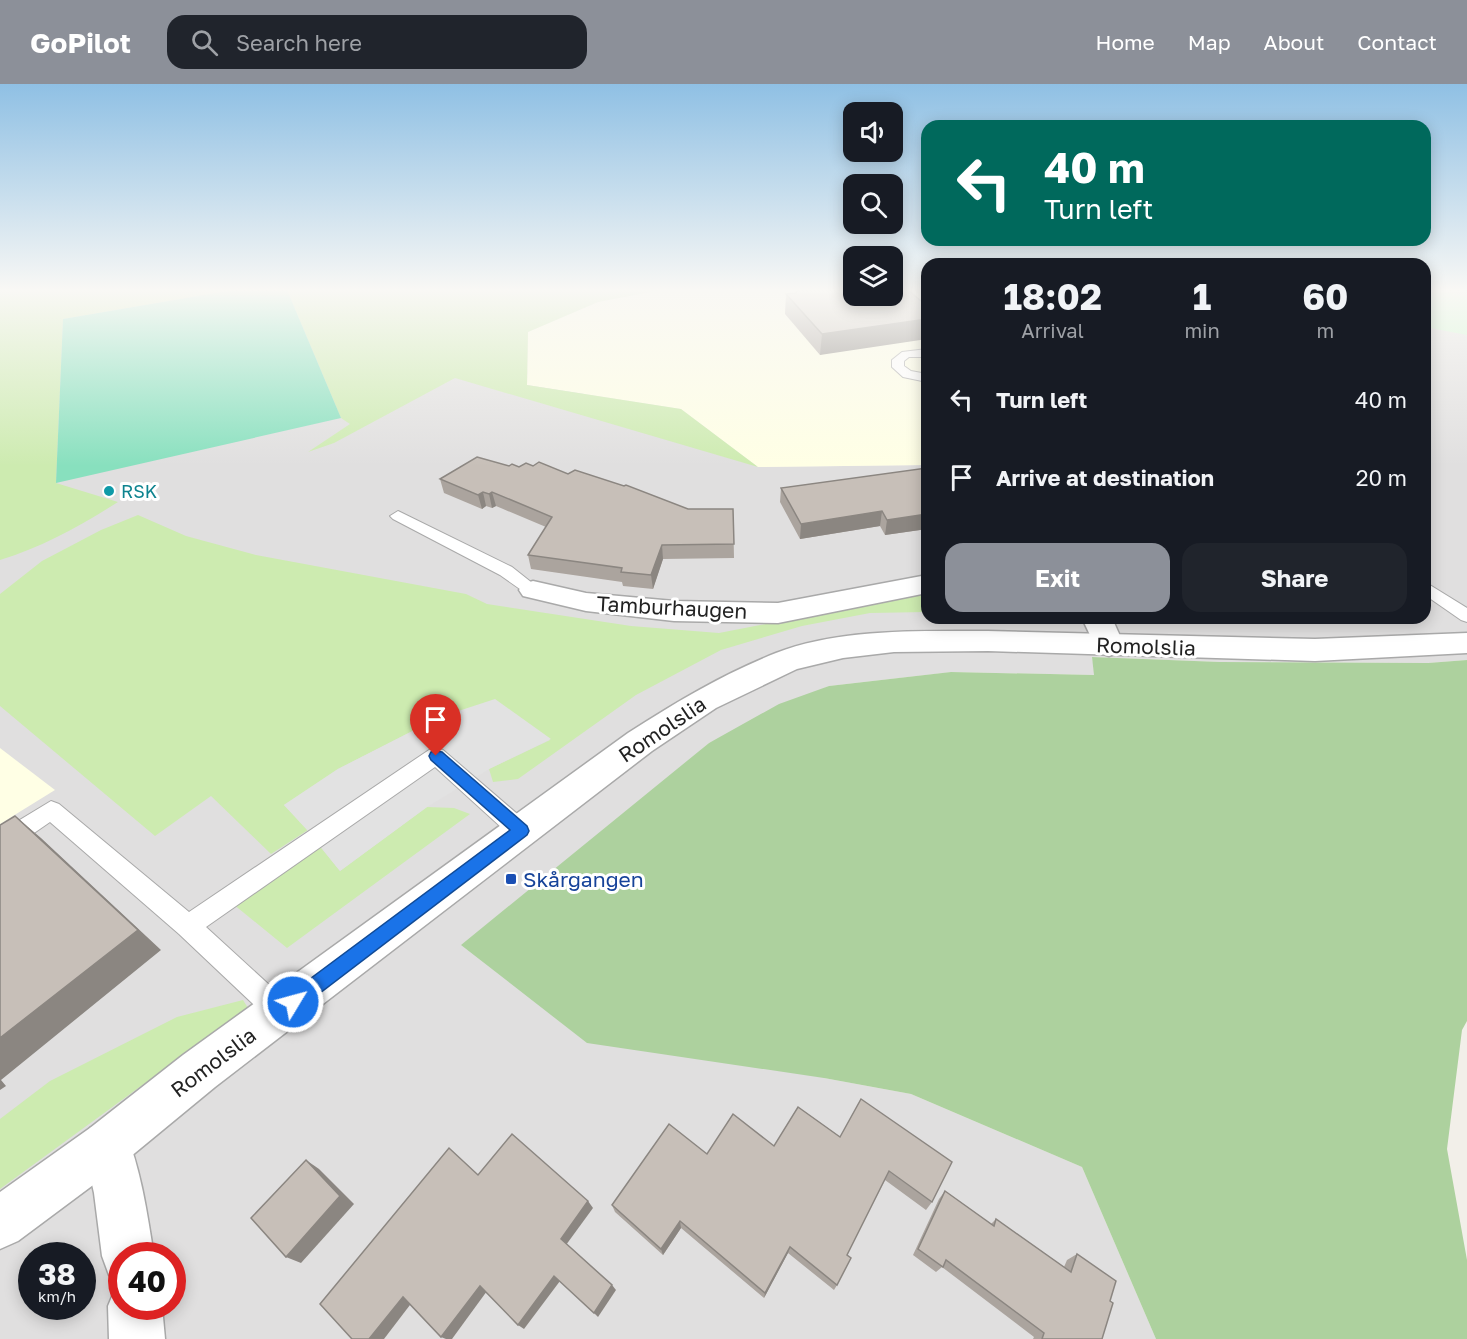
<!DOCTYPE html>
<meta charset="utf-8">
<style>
:root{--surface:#171b24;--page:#20242c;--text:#f1f3f6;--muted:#9ea1a6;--accent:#8c9099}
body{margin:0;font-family:"Golos Text",sans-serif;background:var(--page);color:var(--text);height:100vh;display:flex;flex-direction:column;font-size:22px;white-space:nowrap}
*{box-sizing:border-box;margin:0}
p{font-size:20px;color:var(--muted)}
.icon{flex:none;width:33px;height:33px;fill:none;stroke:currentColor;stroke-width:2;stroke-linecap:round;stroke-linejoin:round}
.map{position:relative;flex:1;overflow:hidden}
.sheet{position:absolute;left:921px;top:174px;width:510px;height:366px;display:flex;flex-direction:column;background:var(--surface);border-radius:18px;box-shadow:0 3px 15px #0003}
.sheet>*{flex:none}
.top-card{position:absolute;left:921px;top:36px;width:510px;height:126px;border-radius:18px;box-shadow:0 3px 15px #0003;background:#00695c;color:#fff;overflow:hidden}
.controls{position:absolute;left:843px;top:18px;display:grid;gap:12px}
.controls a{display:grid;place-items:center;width:60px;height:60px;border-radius:12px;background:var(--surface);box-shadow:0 3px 15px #0003;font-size:30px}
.speed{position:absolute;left:18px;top:1158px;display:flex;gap:12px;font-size:30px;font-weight:700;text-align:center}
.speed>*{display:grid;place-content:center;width:78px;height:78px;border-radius:50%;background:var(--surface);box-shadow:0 3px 15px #0003;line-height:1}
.speed small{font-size:15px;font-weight:400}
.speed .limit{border:9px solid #d22;background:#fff;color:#111}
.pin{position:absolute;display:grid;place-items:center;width:51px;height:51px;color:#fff;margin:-62px -26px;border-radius:50% 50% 50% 0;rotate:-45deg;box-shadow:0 0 6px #0007}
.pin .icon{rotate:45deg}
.me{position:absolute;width:66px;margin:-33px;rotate:53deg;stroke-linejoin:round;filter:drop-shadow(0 0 4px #0008)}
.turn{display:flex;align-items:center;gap:21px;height:126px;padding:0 24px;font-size:27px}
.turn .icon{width:78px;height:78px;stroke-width:2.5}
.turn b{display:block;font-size:42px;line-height:51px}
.eta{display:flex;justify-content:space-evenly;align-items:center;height:102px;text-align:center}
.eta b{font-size:36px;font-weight:700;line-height:42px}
.button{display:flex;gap:12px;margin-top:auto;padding:12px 24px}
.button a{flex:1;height:69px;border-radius:18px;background:var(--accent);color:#fff;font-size:24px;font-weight:700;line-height:69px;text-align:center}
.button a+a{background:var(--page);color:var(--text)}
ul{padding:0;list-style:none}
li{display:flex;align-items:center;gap:18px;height:78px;padding:0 24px}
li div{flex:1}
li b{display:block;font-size:22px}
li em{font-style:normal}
header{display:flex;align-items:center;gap:36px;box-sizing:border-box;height:84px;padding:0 30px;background:var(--accent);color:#fff}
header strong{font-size:28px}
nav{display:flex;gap:33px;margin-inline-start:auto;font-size:21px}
.search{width:420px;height:54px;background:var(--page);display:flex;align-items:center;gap:15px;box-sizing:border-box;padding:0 21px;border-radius:18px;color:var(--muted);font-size:22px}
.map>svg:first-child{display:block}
.residential{fill:#e0dfdf;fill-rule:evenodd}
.education{fill:#ffffe5}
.grass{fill:#cdebb0}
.forest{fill:#add19e}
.park{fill:#c8facc}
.pitch{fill:#88e0be}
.parking{fill:#e2e2e2}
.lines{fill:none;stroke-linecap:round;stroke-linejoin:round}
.service-casing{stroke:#a9a9a9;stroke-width:2}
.minor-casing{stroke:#a9a9a9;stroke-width:3}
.tertiary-casing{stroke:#a9a9a9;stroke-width:3}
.service{fill:#fff;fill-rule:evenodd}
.minor{fill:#fff;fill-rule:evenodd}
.tertiary{fill:#fff;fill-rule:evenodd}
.wall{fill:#aba49e}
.shaded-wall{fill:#8b8681}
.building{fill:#c7bfb8;stroke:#8b8681;stroke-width:1.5}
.route{fill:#1a73e8;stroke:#114b97;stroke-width:1.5}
.culture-dot{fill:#0f9aa8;stroke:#fff;stroke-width:2}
.transit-dot{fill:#1a4fb4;stroke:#fff;stroke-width:2}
.labels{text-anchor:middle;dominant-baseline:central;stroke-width:6;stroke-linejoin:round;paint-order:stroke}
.far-culture-label{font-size:18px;fill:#0d838f;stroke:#fff;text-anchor:start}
.street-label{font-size:21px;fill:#222;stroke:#fff}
.transit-label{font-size:21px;fill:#164399;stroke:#fff;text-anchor:start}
</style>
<header>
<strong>GoPilot</strong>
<div class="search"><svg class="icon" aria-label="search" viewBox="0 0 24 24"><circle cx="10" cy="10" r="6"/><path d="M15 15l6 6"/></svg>Search here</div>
<nav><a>Home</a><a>Map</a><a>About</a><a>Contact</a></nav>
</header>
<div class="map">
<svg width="1467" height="1255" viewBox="0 0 1467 1255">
<rect width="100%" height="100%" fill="#f2efe9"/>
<!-- residential -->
<path class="residential" d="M0,206H338L758,383L927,381V534H1425V206H1467V576L1428,579L1220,578L1092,573L1095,591L952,588L829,602L709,659L669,693L824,994L911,1010L1082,1083L1156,1255H0ZM32,1172H82V1222H32ZM122,1172H172V1222H122Z"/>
<!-- education -->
<g class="education">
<polygon points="661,206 853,206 854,212 892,212 893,206 927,206 927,381 758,383 681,325 527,301 528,248 598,218"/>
<polygon points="0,664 55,706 0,740"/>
</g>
<!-- grass -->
<g class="grass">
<path d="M0,206H233L63,235L56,399L118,418C80,442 43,463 0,476Z"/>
<polygon points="287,206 661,206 598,218 528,248 527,301 681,325 758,383 455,294 334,359 308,368 350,340 341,334"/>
<polygon points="138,431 186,452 256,471 466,510 487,520 631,542 719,549 927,509 927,528 870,529 802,542 721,566 636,611 518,695 493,698 489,685 550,656 440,633 338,685 284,721 308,746 271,770 211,712 155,752 0,622 0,510 42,477 101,446"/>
<polygon points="427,723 454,724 470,730 287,864 233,820 318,760 340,787"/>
<polygon points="243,916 248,924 0,1105 0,1035 50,997 177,933"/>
</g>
<!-- forest -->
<polygon class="forest" points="1092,573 1220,578 1428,579 1467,576 1467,937 1462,946 1447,1065 1467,1176 1467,1255 1156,1255 1082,1083 911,1010 824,994 587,959 461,861 709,659 779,620 829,602 951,588 1094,591"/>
<!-- park -->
<polygon class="park" points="1435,206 1467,212 1467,251 1425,243 1425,217"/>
<!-- pitch -->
<polygon class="pitch" points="233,206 287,206 341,334 56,399 63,235"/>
<!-- parking -->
<polygon class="parking" points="495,615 551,655 489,685 427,723 340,787 307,746 284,721 338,685 440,633"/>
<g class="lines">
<!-- service casing -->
<g class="service-casing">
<g id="service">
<polygon points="927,265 927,273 909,273 904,277 904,282 911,287 927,290 927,298 903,293 892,283 892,276 902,268"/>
<polygon points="398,427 512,483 541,506 539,510 527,510 500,491 393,435 390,432"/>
<polygon points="1425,498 1467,524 1467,538 1461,536 1425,511"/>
<polygon points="436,664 443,666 529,740 532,747 529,754 521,756 513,754 435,683 206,843 289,919 293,928 289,937 280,941 271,937 179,850 50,738 8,767 0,770 0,748 51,717 59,720 189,828 429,666"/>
</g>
</g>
<!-- minor casing -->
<g class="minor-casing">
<g id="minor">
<polygon points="927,491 927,509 778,539 674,537 586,527 523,512 519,506 523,500 533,497 586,509 674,517 778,519"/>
<polygon points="1082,534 1112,534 1124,561 1120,568 1109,572 1098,568"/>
<path d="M107,1037L124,1044C141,1085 147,1128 154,1172H122V1196L109,1191L102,1172L94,1109L83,1061L90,1044Z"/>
<polygon points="122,1200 122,1222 162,1222 165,1255 109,1255 108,1222 116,1203"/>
</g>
</g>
<!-- tertiary casing -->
<g class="tertiary-casing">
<path id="tertiary" d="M988,547L1315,555L1467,549V569L1315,577L988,567L894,568L843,574L797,585L716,624L652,667L215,1003L124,1078L18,1157L0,1165V1108L90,1044L183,971L628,649C676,618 723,590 776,569C839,544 921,547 988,547Z"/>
</g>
<!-- service -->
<use href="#service" class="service"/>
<!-- minor -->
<use href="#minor" class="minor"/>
<!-- tertiary -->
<use href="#tertiary" class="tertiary"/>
</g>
<!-- wall -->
<g class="wall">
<polygon points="786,210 927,222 820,271 785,230"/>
<polygon points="927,381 927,445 885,451 880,442 800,455 780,418 781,404 925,385 925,382"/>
<polygon points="509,382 533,382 568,390 688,425 733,425 734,474 663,475 653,505 623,502 622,498 531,485 528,471 546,443 496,422 492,424 486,422 482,425 444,409 440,395"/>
<polygon points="798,1023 932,1118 926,1126 885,1096 847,1171 837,1201 834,1206 788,1169 764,1214 681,1144 663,1171 615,1128 612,1121 707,1070 774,1062"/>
<polygon points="945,1107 991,1140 996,1135 1064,1183 1067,1176 1077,1170 1110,1217 1102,1255 1033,1255 1034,1253 942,1183 936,1188 913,1171 939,1115"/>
</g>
<!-- shaded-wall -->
<g class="shaded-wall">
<polygon points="927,235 927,255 820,271 822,250"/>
<polygon points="483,408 486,422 482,425 478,411"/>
<polygon points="492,408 496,422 492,424 489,410"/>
<polygon points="882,427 880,442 800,455 801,440"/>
<polygon points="927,430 927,445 885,451 887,436"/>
<polygon points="662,461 663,475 653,505 651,491"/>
<polygon points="15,732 41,754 161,866 1,996 6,1002 0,1006 0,954"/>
<polygon points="306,1076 319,1085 354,1120 301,1179 286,1173"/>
<polygon points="588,1117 593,1124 566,1161 561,1155"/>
<polygon points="680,1137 681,1144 663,1171 661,1165"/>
<polygon points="790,1163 788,1169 764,1214 765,1209"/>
<polygon points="554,1192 560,1197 524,1245 518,1241"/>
<polygon points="612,1201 616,1206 598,1233 594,1229"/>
<polygon points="480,1202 487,1207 452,1255 446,1255 441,1253"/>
<polygon points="403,1213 413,1217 384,1255 369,1255"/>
</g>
<!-- building -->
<g class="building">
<polygon points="797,206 854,206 854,212 892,212 892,206 908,206 927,222 927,235 822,250 786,210 796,209"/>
<polygon points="477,373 509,382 512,380 519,383 526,379 533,382 539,378 568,390 575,386 624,402 626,401 688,425 733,425 734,460 662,461 651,491 621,488 622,484 528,471 552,433 492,408 489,410 483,408 478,411 440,395"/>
<polygon points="927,381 927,430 887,436 882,427 801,440 781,404 927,384 925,382"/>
<polygon points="15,732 138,846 0,954 0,741"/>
<polygon points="861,1015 952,1078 932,1118 889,1087 847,1171 851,1174 837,1201 790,1163 765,1209 680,1137 661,1165 612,1121 669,1040 707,1070 733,1030 774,1062 798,1023 840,1053"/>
<polygon points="512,1050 588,1117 561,1155 612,1201 594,1229 554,1192 518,1241 480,1202 441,1253 403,1213 369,1255 352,1255 320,1220 449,1064 478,1091"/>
<polygon points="306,1076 340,1112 286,1173 251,1134"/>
<polygon points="945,1107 994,1142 996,1135 1071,1188 1077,1170 1116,1197 1110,1217 1113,1219 1102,1255 1042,1255 1044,1249 946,1176 943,1183 918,1165"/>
</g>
<!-- sky -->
<linearGradient id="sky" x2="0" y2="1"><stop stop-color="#8fc0e4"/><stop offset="0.54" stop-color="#f9f8f5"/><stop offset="1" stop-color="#f9f8f5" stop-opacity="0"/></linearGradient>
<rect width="1467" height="382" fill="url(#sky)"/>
<!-- route -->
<polygon class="route" points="436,667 442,668 527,742 529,747 527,751 299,925 293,927 287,925 284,918 287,912 510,746 431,676 429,672 431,668"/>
<!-- markers -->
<circle class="culture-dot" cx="109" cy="407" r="6"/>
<rect class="transit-dot" x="505" y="789" width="12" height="12" rx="3"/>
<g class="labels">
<!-- far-culture labels -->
<g class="far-culture-label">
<text x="121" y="407">RSK</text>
</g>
<!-- street labels -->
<g class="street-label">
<text transform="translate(672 523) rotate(3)">Tamburhaugen</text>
<text transform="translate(1146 562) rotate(2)">Romolslia</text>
<text transform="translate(662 645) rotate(-34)">Romolslia</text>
<text transform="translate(213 978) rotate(-37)">Romolslia</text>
</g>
<!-- transit labels -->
<g class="transit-label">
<text x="523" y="795">Skårgangen</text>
</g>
</g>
</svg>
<div class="controls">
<a><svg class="icon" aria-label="sound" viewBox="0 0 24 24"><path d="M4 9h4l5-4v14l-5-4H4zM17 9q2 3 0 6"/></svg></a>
<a><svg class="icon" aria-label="search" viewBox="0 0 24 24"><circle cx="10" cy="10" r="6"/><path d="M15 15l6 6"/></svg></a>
<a><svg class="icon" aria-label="layers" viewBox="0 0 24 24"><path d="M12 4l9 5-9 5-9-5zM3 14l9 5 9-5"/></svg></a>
</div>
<div class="speed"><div>38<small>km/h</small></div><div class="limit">40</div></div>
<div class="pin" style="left:436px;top:672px;background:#d93025"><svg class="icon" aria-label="arrive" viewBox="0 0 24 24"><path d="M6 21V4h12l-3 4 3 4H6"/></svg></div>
<svg class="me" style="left:293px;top:918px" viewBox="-20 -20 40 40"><circle r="17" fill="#1a73e8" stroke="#fff" stroke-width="3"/><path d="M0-11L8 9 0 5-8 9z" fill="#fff"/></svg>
<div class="top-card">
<div class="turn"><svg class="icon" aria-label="left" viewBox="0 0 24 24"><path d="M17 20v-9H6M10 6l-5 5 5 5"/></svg><div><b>40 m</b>Turn left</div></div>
</div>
<section class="sheet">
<div class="eta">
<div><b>18:02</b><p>Arrival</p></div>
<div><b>1</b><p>min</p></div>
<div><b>60</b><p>m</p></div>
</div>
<ul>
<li><svg class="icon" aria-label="left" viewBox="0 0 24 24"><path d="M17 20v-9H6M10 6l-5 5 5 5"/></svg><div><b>Turn left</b></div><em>40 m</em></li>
<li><svg class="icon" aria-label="arrive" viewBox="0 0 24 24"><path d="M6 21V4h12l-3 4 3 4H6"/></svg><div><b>Arrive at destination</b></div><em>20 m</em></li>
</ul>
<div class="button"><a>Exit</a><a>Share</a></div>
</section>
</div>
